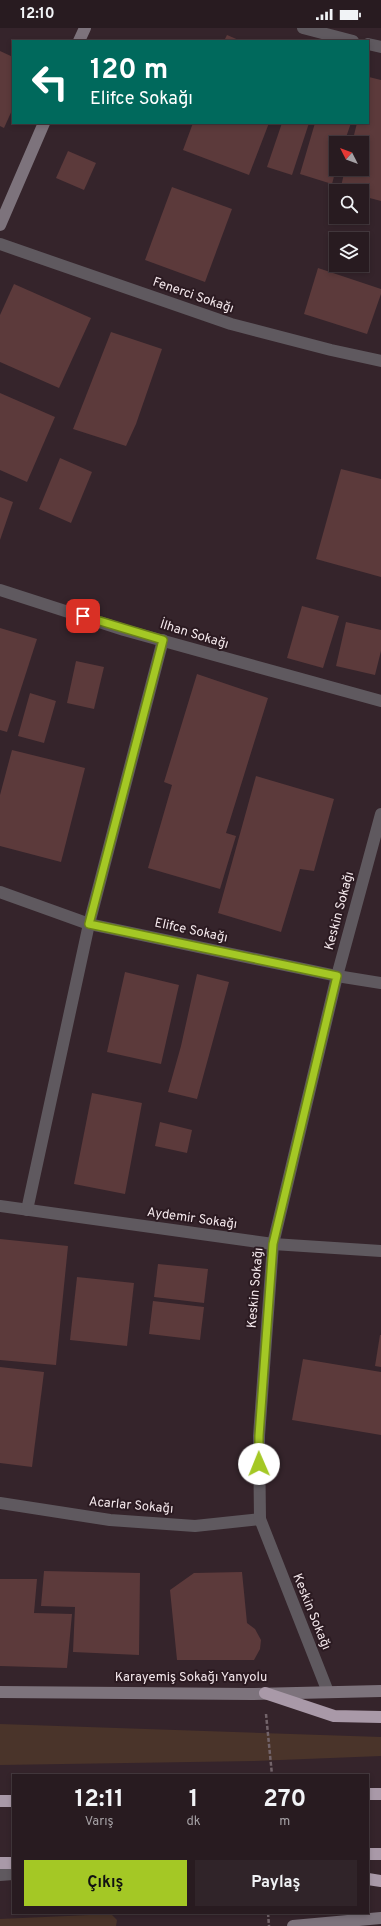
<!DOCTYPE html>
<html lang="tr">
<meta charset="utf-8">
<style>
:root{--surface:#281b20;--page:#302429;--text:#f1f3f6;--muted:#a5a1a5;--line:#44393e;--accent:#a4c825}
body{margin:0;font-family:Overpass,sans-serif;background:var(--page);color:var(--text);height:100vh;display:flex;flex-direction:column;font-size:15px;white-space:nowrap}
*{box-sizing:border-box;margin:0}
p{font-size:13px;color:var(--muted)}
.icon{flex:none;width:22px;height:22px;fill:none;stroke:currentColor;stroke-width:2;stroke-linecap:round;stroke-linejoin:round}
.map{position:relative;flex:1;overflow:hidden}
.drawer{position:absolute;left:12px;top:1746px;width:357px;height:140px;display:flex;flex-direction:column;background:var(--surface);border-radius:0px;box-shadow:0 2px 6px #0003,0 0 0 1px var(--line)}
.drawer>*{flex:none}
.banner{position:absolute;left:12px;top:12px;width:357px;height:84px;border-radius:0px;box-shadow:0 2px 6px #0003,0 0 0 1px var(--line);background:#00695c;color:#fff;overflow:hidden}
.needle{width:26px;rotate:312deg}
.controls{position:absolute;left:329px;top:108px;display:grid;gap:8px}
.controls a{display:grid;place-items:center;width:40px;height:40px;border-radius:0px;background:var(--surface);box-shadow:0 2px 6px #0003,0 0 0 1px var(--line);font-size:20px}
.pin{position:absolute;display:grid;place-items:center;width:34px;height:34px;color:#fff;margin:-17px;border-radius:8px;box-shadow:0 2px 6px #0006}
.me{position:absolute;width:44px;margin:-22px;rotate:359deg;stroke-linejoin:round;filter:drop-shadow(0 0 3px #0008)}
.turn{display:flex;align-items:center;gap:14px;height:84px;padding:0 12px;font-size:18px}
.turn .icon{width:52px;height:52px;stroke-width:2.5}
.turn b{display:block;font-size:28px;line-height:34px}
.eta{display:flex;justify-content:space-evenly;align-items:center;height:68px;text-align:center}
.eta b{font-size:24px;font-weight:700;line-height:28px}
.button{display:flex;gap:8px;margin-top:auto;padding:8px 12px}
.button a{flex:1;height:46px;border-radius:0px;background:var(--accent);color:#111;font-size:16px;font-weight:700;line-height:46px;text-align:center}
.button a+a{background:var(--page);color:var(--text)}
.status{display:flex;justify-content:space-between;align-items:center;height:28px;padding:0 20px;background:var(--surface);direction:ltr}
.status svg{height:11px;fill:currentColor}
.map>svg:first-child{display:block}
.green{fill:#4a342a}
.building{fill:#5c3a3b}
.lines{fill:none;stroke-linecap:round;stroke-linejoin:round}
.path{stroke:#73646a;stroke-width:2.5;stroke-dasharray:4 2;stroke-linecap:butt}
.lane{stroke:#5f595f;stroke-width:12}
.street{stroke:#5f595f;stroke-width:12}
.secondary{stroke:#7d737c;stroke-width:12}
.highway{stroke:#a999a8;stroke-width:12}
.route-casing{stroke:#6b8218;stroke-width:10}
.route{stroke:#a4c825;stroke-width:7}
.labels{text-anchor:middle;dominant-baseline:central;stroke-width:4;stroke-linejoin:round;paint-order:stroke}
.street-label{font-size:13px;fill:#f4e8ec;stroke:#2b1a21}
</style>
<div class="status"><b>12:10</b><svg viewBox="0 0 49 12"><path d="M0 12V9h3v3zM5 12V6h3v6zM10 12V3h3v9zM15 12V0h3v12zM26 1h20v11H26zM47 4h2v5h-2z"/></svg></div>
<div class="map">
<svg width="381" height="1898" viewBox="0 0 381 1898">
<rect width="100%" height="100%" fill="#35242b"/>
<!-- green -->
<g class="green">
<polygon points="0,1696 381,1709 381,1728 255,1733 0,1737"/>
<polygon points="111,1886 117,1892 116,1898 0,1898 0,1891"/>
</g>
<!-- building -->
<g class="building">
<polygon points="227,7 241,13 224,13"/>
<polygon points="0,23 13,29 13,80 4,100 0,98"/>
<polygon points="369,49 381,52 381,173 362,168 362,163 340,163 345,141 362,141 362,115 352,115 357,95 368,95"/>
<polygon points="193,95 269,95 249,147 183,122"/>
<polygon points="282,95 309,95 292,147 267,139"/>
<polygon points="315,95 351,95 344,115 336,115 336,141 332,156 300,146"/>
<polygon points="68,123 96,135 84,162 56,150"/>
<polygon points="172,159 232,181 205,254 145,232"/>
<polygon points="318,240 381,261 381,266 367,306 304,286"/>
<polygon points="14,256 91,290 59,360 0,334 0,287"/>
<polygon points="111,304 162,321 136,396 126,418 73,401"/>
<polygon points="0,365 55,389 27,454 0,442"/>
<polygon points="60,430 92,444 71,495 39,481"/>
<polygon points="341,441 381,451 381,549 316,531"/>
<polygon points="0,469 13,474 0,512"/>
<polygon points="302,578 339,588 323,640 287,630"/>
<polygon points="346,594 381,602 381,623 375,647 336,638"/>
<polygon points="0,600 37,611 7,704 0,702"/>
<polygon points="76,633 104,639 94,681 67,675"/>
<polygon points="197,646 268,670 226,805 236,808 220,861 148,840 172,757 164,754"/>
<polygon points="30,665 56,673 44,715 18,708"/>
<polygon points="12,722 85,740 61,834 0,818 0,767"/>
<polygon points="256,748 334,771 314,843 300,841 281,904 218,885"/>
<polygon points="125,944 179,957 161,1036 107,1024"/>
<polygon points="197,946 229,954 197,1071 168,1064 181,1018"/>
<polygon points="92,1065 142,1075 125,1166 74,1156"/>
<polygon points="160,1094 192,1102 187,1125 155,1118"/>
<polygon points="0,1211 68,1218 56,1337 0,1332"/>
<polygon points="158,1236 208,1241 204,1275 154,1269"/>
<polygon points="77,1249 134,1255 127,1318 70,1312"/>
<polygon points="153,1273 204,1279 200,1312 149,1306"/>
<polygon points="380,1307 381,1307 381,1339 375,1338"/>
<polygon points="303,1331 381,1344 381,1407 292,1392"/>
<polygon points="0,1339 44,1344 32,1439 0,1435"/>
<polygon points="44,1543 140,1545 139,1627 73,1624 75,1579 41,1578"/>
<polygon points="242,1544 247,1595 255,1601 261,1612 260,1621 254,1632 177,1632 170,1562 194,1545"/>
<polygon points="0,1551 37,1551 34,1585 72,1586 67,1640 0,1638"/>
</g>
<g class="lines">
<!-- path -->
<g class="path">
<polyline points="266,1686 272,1747"/>
<polyline points="268,1885 269,1898"/>
</g>
<!-- lane -->
<polyline class="lane" points="0,1847 13,1846"/>
<!-- street -->
<g class="street">
<polyline points="303,0 353,13"/>
<polyline points="368,16 381,19"/>
<polyline points="0,216 231,296 331,322 381,333"/>
<polyline points="0,562 124,602 381,673"/>
<polyline points="0,864 89,896 337,948 381,955"/>
<polyline points="0,1178 273,1216 381,1223"/>
<polyline points="27,1182 89,896 163,612"/>
<polyline points="0,1475 110,1492 195,1498 260,1491"/>
<polyline points="328,1664 260,1491 259,1408 273,1216 337,948 381,786"/>
</g>
<!-- secondary -->
<g class="secondary">
<polyline points="79,13 85,0"/>
<polyline points="0,197 44,95"/>
<polyline points="0,1664 251,1666 381,1663"/>
<polyline points="293,1898 381,1890"/>
</g>
<!-- highway -->
<g class="highway">
<polyline points="265,1665 334,1688 381,1689"/>
<polyline points="368,1766 381,1766"/>
<polyline points="0,1773 13,1773"/>
<polyline points="368,1826 381,1826"/>
<polyline points="0,1835 13,1835"/>
<polyline points="368,1851 381,1853"/>
</g>
</g>
<g class="lines">
<!-- route casing -->
<g class="route-casing">
<polyline id="route" points="83,588 163,612 89,896 337,948 273,1216 259,1408 259,1436"/>
</g>
<!-- route -->
<use href="#route" class="route"/>
</g>
<g class="labels">
<!-- street labels -->
<g class="street-label">
<text transform="translate(193 268) rotate(19)">Fenerci Sokağı</text>
<text transform="translate(194 607) rotate(17)">İlhan Sokağı</text>
<text transform="translate(340 883) rotate(-75)">Keskin Sokağı</text>
<text transform="translate(191 903) rotate(12)">Elifce Sokağı</text>
<text transform="translate(192 1191) rotate(8)">Aydemir Sokağı</text>
<text transform="translate(256 1260) rotate(-85)">Keskin Sokağı</text>
<text transform="translate(131 1478) rotate(5)">Acarlar Sokağı</text>
<text transform="translate(311 1584) rotate(68)">Keskin Sokağı</text>
<text x="191" y="1650">Karayemiş Sokağı Yanyolu</text>
</g>
</g>
</svg>
<div class="controls">
<a><svg class="needle" viewBox="-14 -14 28 28"><path d="M0-13l5 13h-10z" fill="#e53935"/><path d="M0 13l5-13h-10z" fill="#a5a1a5"/></svg></a>
<a><svg class="icon" aria-label="search" viewBox="0 0 24 24"><circle cx="10" cy="10" r="6"/><path d="M15 15l6 6"/></svg></a>
<a><svg class="icon" aria-label="layers" viewBox="0 0 24 24"><path d="M12 4l9 5-9 5-9-5zM3 14l9 5 9-5"/></svg></a>
</div>
<div class="pin" style="left:83px;top:588px;background:#d93025"><svg class="icon" aria-label="arrive" viewBox="0 0 24 24"><path d="M6 21V4h12l-3 4 3 4H6"/></svg></div>
<svg class="me" style="left:259px;top:1436px" viewBox="-20 -20 40 40"><circle r="19" fill="#fff"/><path d="M0-13L10 11 0 6-10 11z" fill="#a4c825"/></svg>
<div class="banner">
<div class="turn"><svg class="icon" aria-label="left" viewBox="0 0 24 24"><path d="M17 20v-9H6M10 6l-5 5 5 5"/></svg><div><b>120 m</b>Elifce Sokağı</div></div>
</div>
<section class="drawer">
<div class="eta">
<div><b>12:11</b><p>Varış</p></div>
<div><b>1</b><p>dk</p></div>
<div><b>270</b><p>m</p></div>
</div>
<div class="button"><a>Çıkış</a><a>Paylaş</a></div>
</section>
</div>
